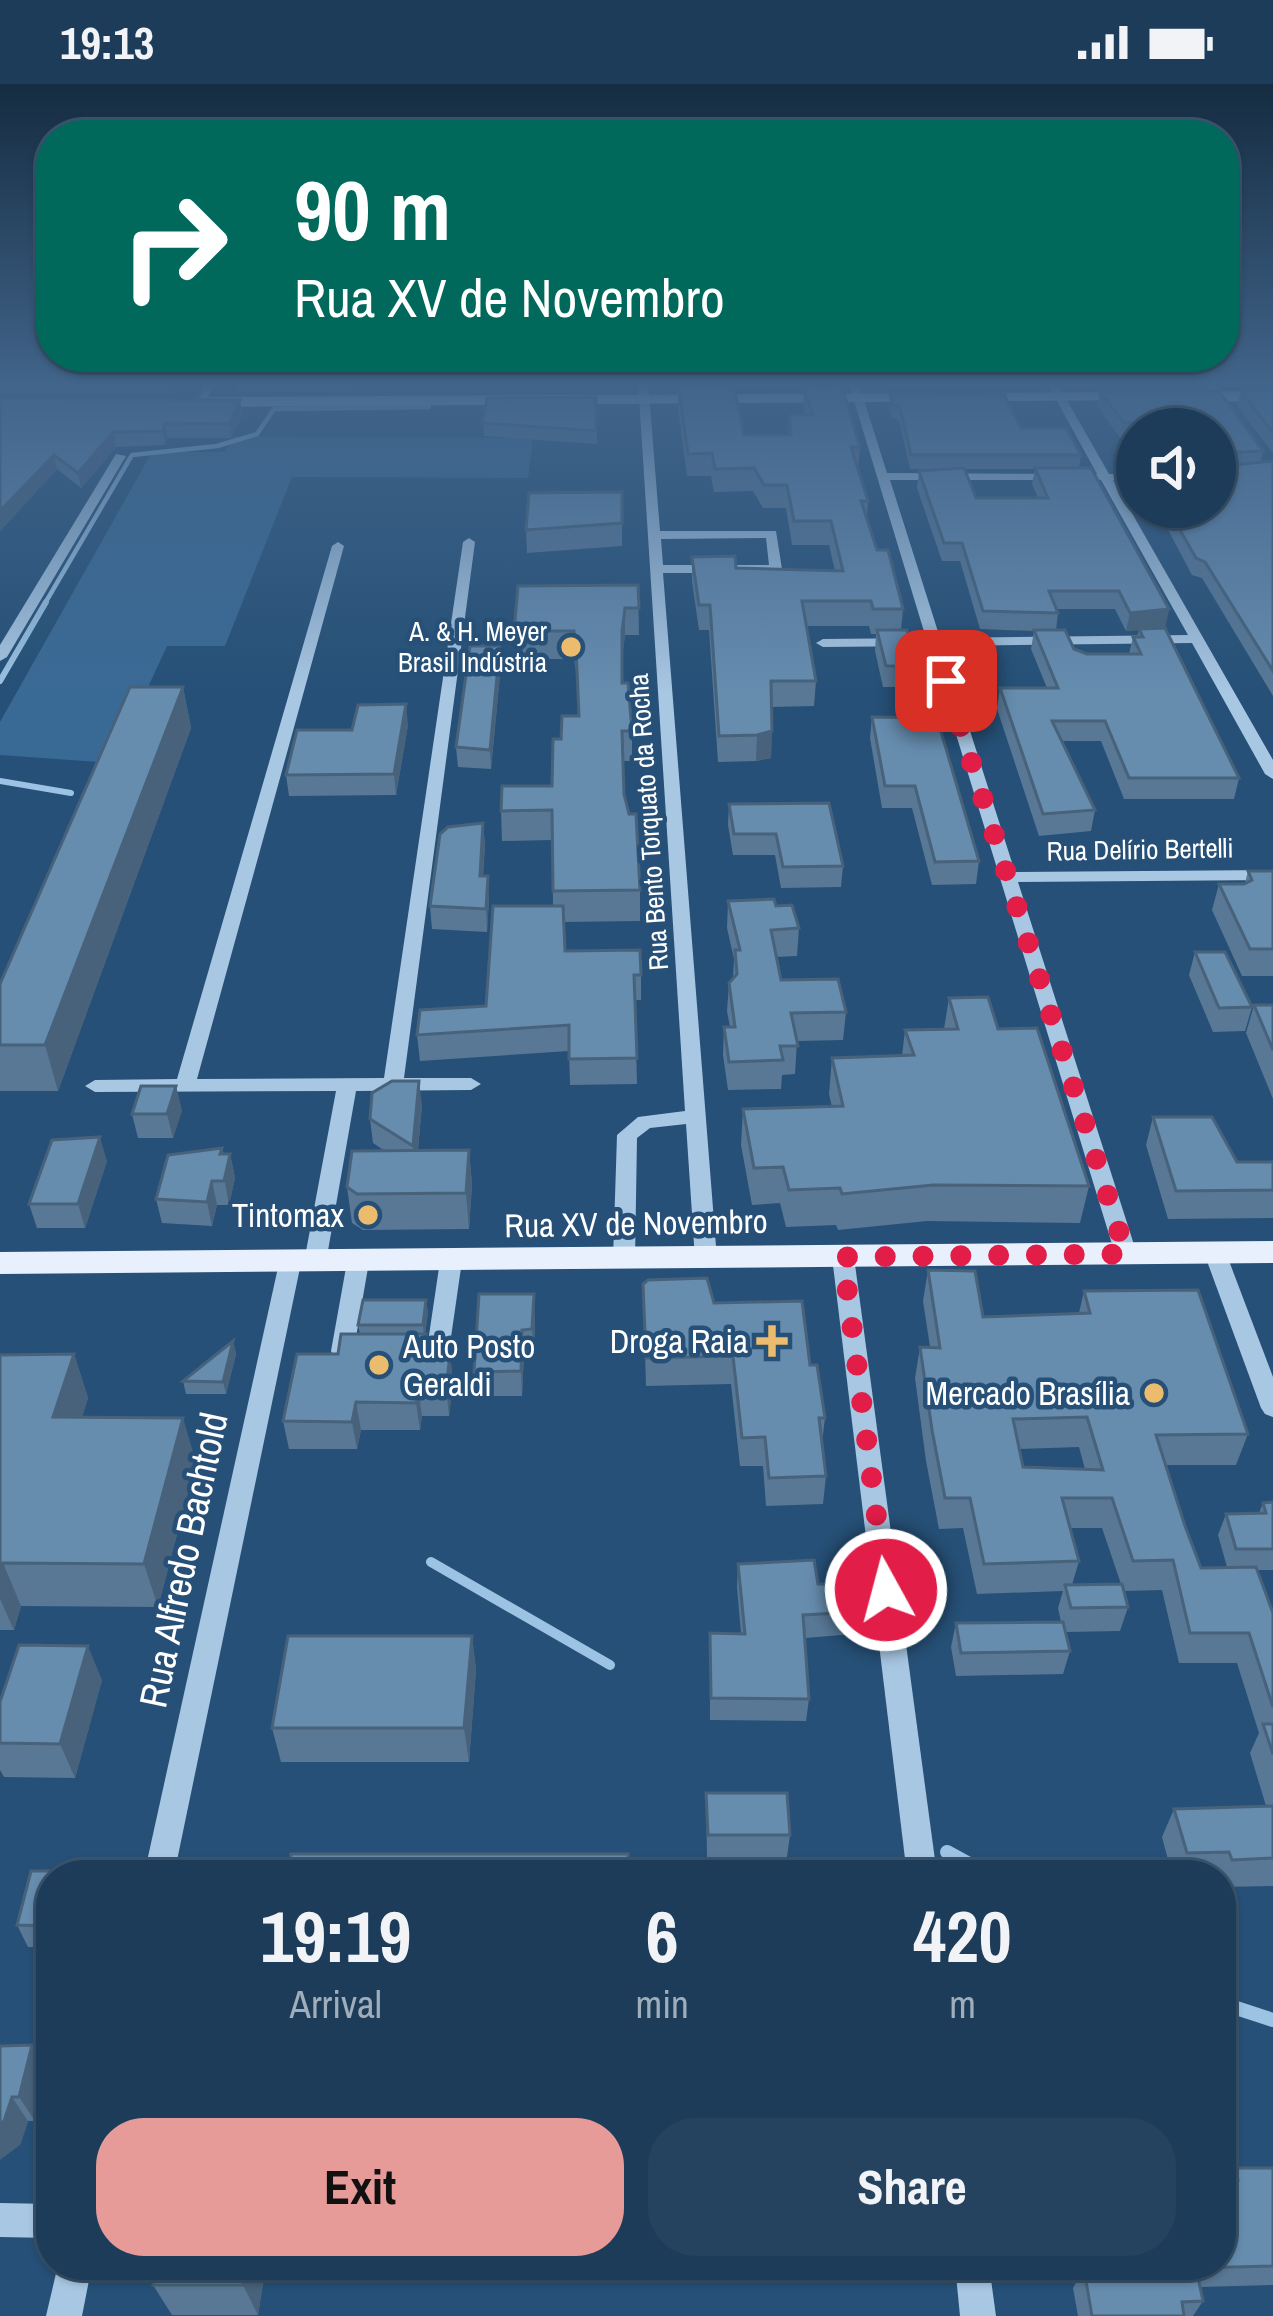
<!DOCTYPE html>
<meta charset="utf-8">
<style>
:root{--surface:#1c3c59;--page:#25435f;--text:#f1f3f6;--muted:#a0adba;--line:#3a566f;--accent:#e69b98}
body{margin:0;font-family:"Archivo Narrow",sans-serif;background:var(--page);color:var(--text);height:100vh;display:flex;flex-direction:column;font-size:45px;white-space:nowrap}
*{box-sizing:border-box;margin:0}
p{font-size:39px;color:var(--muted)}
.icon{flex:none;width:66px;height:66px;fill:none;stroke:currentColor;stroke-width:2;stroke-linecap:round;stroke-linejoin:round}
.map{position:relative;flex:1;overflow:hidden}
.panel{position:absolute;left:36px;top:1776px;width:1200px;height:420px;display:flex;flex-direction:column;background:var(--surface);border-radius:48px;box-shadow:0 3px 9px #0004,0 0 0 3px var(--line)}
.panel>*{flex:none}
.guide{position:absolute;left:36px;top:36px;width:1203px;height:252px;border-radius:48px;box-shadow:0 3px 9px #0004,0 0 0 3px var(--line);background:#00695c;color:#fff;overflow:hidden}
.fabs{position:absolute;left:1116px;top:324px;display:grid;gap:24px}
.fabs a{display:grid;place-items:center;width:120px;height:120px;border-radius:50%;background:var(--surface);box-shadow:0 3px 9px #0004,0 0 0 3px var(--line);font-size:60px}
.pin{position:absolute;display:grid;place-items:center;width:102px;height:102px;color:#fff;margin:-51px;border-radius:24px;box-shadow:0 6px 18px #0006}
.me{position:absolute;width:132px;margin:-66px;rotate:353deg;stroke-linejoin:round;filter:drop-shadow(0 0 9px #0008)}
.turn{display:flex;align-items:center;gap:42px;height:252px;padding:0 60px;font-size:54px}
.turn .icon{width:156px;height:156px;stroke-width:2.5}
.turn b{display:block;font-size:84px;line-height:102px}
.eta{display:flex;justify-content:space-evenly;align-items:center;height:204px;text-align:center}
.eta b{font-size:72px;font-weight:700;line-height:84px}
.action{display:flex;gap:24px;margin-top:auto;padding:24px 60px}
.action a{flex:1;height:138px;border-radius:48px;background:var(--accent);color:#111;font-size:48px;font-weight:700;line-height:138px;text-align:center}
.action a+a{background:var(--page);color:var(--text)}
.status{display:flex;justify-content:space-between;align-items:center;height:84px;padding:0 60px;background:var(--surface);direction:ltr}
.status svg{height:33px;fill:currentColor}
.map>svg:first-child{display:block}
.green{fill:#396a95}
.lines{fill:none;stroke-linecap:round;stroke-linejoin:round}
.stream-far3{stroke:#9cc3e3;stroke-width:4.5}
.stream-far2{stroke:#9cc3e3;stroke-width:6}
.stream-far1{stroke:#9cc3e3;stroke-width:10}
.stream{stroke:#9cc3e3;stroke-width:14}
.minor{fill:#a8c7e3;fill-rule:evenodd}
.major{fill:#e7f0fc;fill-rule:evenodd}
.wall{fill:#587896;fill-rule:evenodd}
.shaded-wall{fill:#47627a}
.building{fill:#668cae;stroke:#47627a;stroke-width:3;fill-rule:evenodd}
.route{stroke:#e11d48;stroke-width:21;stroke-dasharray:0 37.8}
.poi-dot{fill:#ebbc6d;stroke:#265077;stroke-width:4.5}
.labels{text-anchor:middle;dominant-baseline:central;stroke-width:9;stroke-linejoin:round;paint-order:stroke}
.far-poi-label{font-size:27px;fill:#fff;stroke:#265077;text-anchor:end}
.far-street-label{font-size:27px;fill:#fff;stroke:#265077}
.poi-label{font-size:33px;fill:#fff;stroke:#265077;text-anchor:end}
.street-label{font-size:33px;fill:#fff;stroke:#265077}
.near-street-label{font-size:39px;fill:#fff;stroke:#265077}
</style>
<div class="status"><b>19:13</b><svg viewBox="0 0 49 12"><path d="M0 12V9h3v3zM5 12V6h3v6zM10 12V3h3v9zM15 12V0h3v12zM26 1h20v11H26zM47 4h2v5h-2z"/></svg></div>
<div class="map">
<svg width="1273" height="2232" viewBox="0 0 1273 2232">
<rect width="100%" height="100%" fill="#265077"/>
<!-- green -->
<polygon class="green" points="233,353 533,354 528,394 292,393 225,562 167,562 113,679 0,671 0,638 152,368 225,368"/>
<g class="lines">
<!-- stream-far3 -->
<polyline class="stream-far3" points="44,521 132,371 217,362 257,350 274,325 429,323"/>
<!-- stream-far2 -->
<g class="stream-far2">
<polyline points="0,597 46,518"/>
<polyline points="0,697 71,709"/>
</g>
<!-- stream-far1 -->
<polyline class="stream-far1" points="431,1478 610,1581"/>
<!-- stream -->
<g class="stream">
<polyline points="947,1768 989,1791"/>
<polyline points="1221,1919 1273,1936"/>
</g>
<!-- minor -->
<g class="minor">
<polygon points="206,297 216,297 205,320 197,320"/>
<path d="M638,297H648L660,447H776L782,485L776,489H663L717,1175L706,1183L695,1175L686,1040L650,1044L637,1054L635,1175L624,1183L613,1175L617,1051L638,1033L685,1027ZM766,454L769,481H663L661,455Z"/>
<polygon points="848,297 858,297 887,389 1062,390 1068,393 1062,396 890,396 940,554 1188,551 1101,396 1087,393 1097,390 1046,297 1056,297 1109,390 1137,390 1137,396 1113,396 1273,676 1273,695 1265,690 1192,559 943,562 1015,788 1273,786 1273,796 1018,798 1137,1170 1134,1175 1126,1178 1115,1170 929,562 823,563 816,559 823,555 926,554"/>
<polygon points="1203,297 1213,297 1234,328 1226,328"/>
<polygon points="116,370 126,372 7,573 0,577 0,561"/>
<polygon points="469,454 475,458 404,994 471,994 481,1000 471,1006 356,1007 326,1178 315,1186 304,1178 336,1007 95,1008 85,1002 95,996 177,995 332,462 338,458 344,462 197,995 384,994 463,458"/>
<polygon points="1215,1161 1226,1169 1273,1293 1273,1333 1265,1330 1261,1324 1204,1169"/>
<polygon points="843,1165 854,1173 937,1791 907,1791 832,1173"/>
<polygon points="451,1169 462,1177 449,1267 446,1273 395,1273 392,1267 395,1261 428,1258 440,1177"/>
<polygon points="358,1170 369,1178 355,1259 364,1267 361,1273 334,1273 331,1267 347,1178"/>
<polygon points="290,1171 301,1179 174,1791 144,1791 279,1179"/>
<polygon points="0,2119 51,2120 51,2154 0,2153"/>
<polygon points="58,2181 92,2181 82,2232 46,2232"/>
<polygon points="955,2181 989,2181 996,2232 960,2232"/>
</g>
<!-- major -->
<g class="major">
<polygon points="1273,307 1273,317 1183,318 1175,313 1183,308"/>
<polygon points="1135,308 1140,316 199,323 191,318 199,313"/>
<polygon points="1273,1157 1273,1179 0,1190 0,1168"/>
</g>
</g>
<!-- wall -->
<g class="wall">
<polygon points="0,297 181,297 175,309 0,310"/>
<polygon points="234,297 361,297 352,308 236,308"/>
<polygon points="463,297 606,297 606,306 490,307 490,298"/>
<polygon points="672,297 814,297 813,303 734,304 744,351 788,351 789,331 805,331 803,325 804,304 860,363 858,385 868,417 867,434 877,466 903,525 901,546 917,582 915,603 883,603 875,567 876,550 871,550 869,542 806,542 816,597 814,622 772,623 771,674 756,677 718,678 709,546 699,546 692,497 692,473 736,484 835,487 829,461 792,461 786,424 763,424 753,407 714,408 711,392 687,392 678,325 678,306 673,306"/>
<polygon points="881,297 1046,297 1045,304 883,305"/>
<polygon points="1061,297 1203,297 1202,303 1065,304"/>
<polygon points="1219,297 1273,297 1273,302 1223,303"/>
<polygon points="1273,306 1273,369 1237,322 1241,307"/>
<polygon points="1219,307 1263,367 1260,379 1273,377 1273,612 1202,494 1192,491 1156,423 1215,423 1215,345 1137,345 1137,362 1132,354 1121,355 1097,322 1100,308"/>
<path d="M890,311L1021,344L1081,371L1079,384L1169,525L1165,543L1154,544L1239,694L1234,715H1124L1101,657H1062L1095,726L1091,747L1039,752L997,625L1000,604H1047L1031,565L1034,547L980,545L960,477H942L917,404L919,387L951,385H910L899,336L892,334L889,324ZM965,385H1035L1032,400L1038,414H976ZM1057,525H1115L1126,547L1139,546L1137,553H1133L1129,570H1087L1074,565L1056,546L1058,529Z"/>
<polygon points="596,313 597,360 484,352 483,339"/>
<polygon points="0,314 243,330 231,354 168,354 165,361 116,363 81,404 57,385 0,447"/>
<polygon points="622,408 622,462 527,469 526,446"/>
<polygon points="638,501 639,551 625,551 622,573 622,599 632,647 632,677 623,677 624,710 640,806 640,837 563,838 565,867 641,891 641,916 635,916 637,1000 570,1001 569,967 420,977 417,951 486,922 553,822 552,756 502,757 501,727 552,702 561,655 579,632 577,593 574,575 515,575 514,547"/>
<polygon points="501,580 491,685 458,683 456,663"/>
<polygon points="183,603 191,644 58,1007 0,1007 0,900"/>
<polygon points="872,633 979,777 976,800 932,801 912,724 882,724 870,654"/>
<polygon points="408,641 396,711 289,712 286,691"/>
<polygon points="729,720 843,782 841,803 781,804 775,771 733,771 728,741"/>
<polygon points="483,739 485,761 483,792 489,815 487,848 432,845 430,822"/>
<polygon points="1248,787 1273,787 1273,892 1242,892 1212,826 1219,800 1245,799"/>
<polygon points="728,817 776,822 799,844 797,872 776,873 781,896 846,928 843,956 797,957 795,990 782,991 781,1005 728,1006 723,971 724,943 730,943 727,927 729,899 733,894 734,875 727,844"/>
<polygon points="1195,868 1252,923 1245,947 1213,948 1189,891"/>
<polygon points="949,914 998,945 1089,1102 1080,1139 927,1137 838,1146 836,1141 786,1143 780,1119 752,1121 741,1061 743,1025 832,1023 829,1010 832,974 902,972 905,946 944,945"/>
<polygon points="1254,921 1273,921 1273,1015 1246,949"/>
<polygon points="422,1021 418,1066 469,1066 472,1101 469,1145 363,1146 352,1139 347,1103 385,1067 373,1059 370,1035"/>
<polygon points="182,1026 173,1054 138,1054 132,1030"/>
<polygon points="1153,1033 1237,1078 1273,1078 1273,1134 1168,1135 1146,1061"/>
<polygon points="222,1064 224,1070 230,1070 235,1094 229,1121 217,1121 212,1142 162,1139 156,1115"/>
<polygon points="107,1077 85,1144 37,1144 29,1120"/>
<path d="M928,1186L983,1233L1079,1229L1084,1207L1248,1350L1236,1381H1166L1185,1442L1201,1484L1227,1483L1218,1451L1226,1430L1259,1429L1263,1419L1273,1418V1486H1257L1273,1529V1802L1221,1803V1791H1172L1162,1753L1174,1725L1266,1722L1250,1669L1259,1649L1237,1579H1179L1162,1506L1124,1507L1128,1523L1120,1547L1066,1548L1070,1567L1063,1590L956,1592L951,1563L956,1539L1061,1538L1058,1524L1063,1507L977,1510L963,1444L939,1445L926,1377L915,1294L920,1263H930L923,1217ZM1079,1363L1085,1385L1023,1383L1019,1365ZM1070,1444H1102L1121,1500L1072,1501L1079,1477Z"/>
<polygon points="643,1200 714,1219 810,1281 825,1334 822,1359 826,1392 823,1420 766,1422 763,1382 740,1382 731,1300 646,1302"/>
<polygon points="426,1216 428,1229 425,1250 428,1271 450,1271 453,1298 449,1332 422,1332 420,1346 361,1346 357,1365 289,1365 283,1337 338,1270 360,1250 358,1241"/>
<polygon points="535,1234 534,1270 524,1270 522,1312 476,1312 474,1288"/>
<polygon points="233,1257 236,1270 226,1310 186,1310 183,1297"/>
<polygon points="74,1270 88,1314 82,1333 196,1378 158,1523 21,1522 14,1546 0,1546 0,1271"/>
<polygon points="738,1480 818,1500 857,1528 854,1550 805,1554 809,1615 806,1637 710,1636 710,1549 741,1549 737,1503"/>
<polygon points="472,1552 476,1586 469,1678 281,1678 272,1644"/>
<polygon points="102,1596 75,1694 4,1693 0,1686 0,1618"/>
<polygon points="706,1709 790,1751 787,1773 707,1773"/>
<polygon points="31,1787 80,1787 82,1791 51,1791 51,1863 28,1863 17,1841"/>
<polygon points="0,1962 46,1986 35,2037 28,2037 20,2061"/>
<polygon points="1235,2084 1273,2084 1273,2201 1200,2203 1203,2217 1193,2232 1078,2232 1073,2204 1084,2185 1105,2185 1104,2181 1221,2181 1226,2097"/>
<polygon points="266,2181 258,2231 172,2231 153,2201"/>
</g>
<!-- shaded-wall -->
<g class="shaded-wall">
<polygon points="173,297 181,297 175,309"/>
<polygon points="351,297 361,297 352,308"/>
<polygon points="240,316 243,330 231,354 229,340"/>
<polygon points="165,339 168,354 165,361 163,347"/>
<polygon points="113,348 116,363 81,404 78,389"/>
<polygon points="54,371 57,385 0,447 0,427"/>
<polygon points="625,524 625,551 622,574 622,547"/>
<polygon points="1169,525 1165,543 1126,547 1130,529"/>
<polygon points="500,562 501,580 491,685 490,666"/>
<polygon points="183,603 191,644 58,1007 45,961"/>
<polygon points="406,620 408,641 396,711 394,690"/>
<polygon points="772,647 771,674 756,677 757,651"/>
<polygon points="483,739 485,761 481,815 480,792"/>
<polygon points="488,792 489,815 487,848 486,825"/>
<polygon points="419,997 422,1021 416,1086 413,1062"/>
<polygon points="176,1002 182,1026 173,1054 167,1030"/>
<polygon points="100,1053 107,1077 85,1144 78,1120"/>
<polygon points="222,1064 227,1083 230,1070 235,1094 229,1121 220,1070"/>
<polygon points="469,1066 472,1101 469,1145 466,1109"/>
<polygon points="212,1097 217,1121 212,1142 207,1118"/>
<polygon points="534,1210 535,1234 534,1270 532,1245"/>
<polygon points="426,1216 428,1229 424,1253 423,1241"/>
<polygon points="522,1246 524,1270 522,1312 521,1287"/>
<polygon points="233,1257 236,1270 226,1310 223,1298"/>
<polygon points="74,1270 88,1314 68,1376 53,1333"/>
<polygon points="450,1271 453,1298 449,1332 446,1304"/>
<polygon points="418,1304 422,1332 420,1346 416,1319"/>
<polygon points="356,1318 361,1346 357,1365 352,1338"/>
<polygon points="183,1334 196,1378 158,1523 144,1480"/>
<polygon points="3,1479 21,1522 14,1546 0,1515 0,1487"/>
<polygon points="472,1552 476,1586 469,1678 464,1644"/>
<polygon points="88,1562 102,1596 75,1694 60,1660"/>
<polygon points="32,1961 46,1986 35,2037 19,2013"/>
<polygon points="12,2013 28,2037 20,2061 0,2076 0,2040"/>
<polygon points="246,2181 266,2181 258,2231 243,2201"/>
</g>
<!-- building -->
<g class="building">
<polygon points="679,303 734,303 744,351 791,351 789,331 813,331 804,304 842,303 860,363 851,363 868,417 861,417 877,466 888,466 903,525 873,525 871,517 802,517 816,597 771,597 772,647 757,651 719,652 710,521 699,521 692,473 735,472 736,484 843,487 831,437 794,437 787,401 764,401 754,384 715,385 712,369 688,370"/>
<polygon points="1273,306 1273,349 1241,307"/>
<polygon points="1219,307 1263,367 1218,369 1215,383 1273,377 1273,587 1205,478 1196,474 1167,423 1215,423 1215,345 1138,345 1135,339 1124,339 1100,308"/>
<polygon points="1004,310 1021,344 1066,344 1081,371 911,371 900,323 893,321 890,311"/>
<polygon points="596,313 596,347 483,339 487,314"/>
<polygon points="0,314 240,316 229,340 165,339 163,347 113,348 78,389 54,371 0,427"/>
<polygon points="964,384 976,414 1048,414 1035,384 1091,384 1169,525 1130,529 1119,507 1049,507 1058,529 983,527 962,459 944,459 919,387"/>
<polygon points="622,408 622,439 526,446 529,409"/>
<polygon points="638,501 639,524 625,524 622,547 622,599 628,599 632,647 622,647 624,710 629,730 636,730 640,806 553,807 552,726 501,727 502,702 552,702 553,655 561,655 562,632 579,632 576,565 574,547 514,547 518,502"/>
<polygon points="1165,544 1239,694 1129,694 1105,637 1052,637 1095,726 1043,730 1000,604 1058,604 1034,546 1065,546 1074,565 1087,570 1141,570 1133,553 1143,553 1139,545"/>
<polygon points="877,546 907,546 917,582 886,582"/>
<polygon points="470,562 500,562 490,666 456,663"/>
<polygon points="130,603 183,603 45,961 0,961 0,900"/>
<polygon points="406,620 394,690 286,691 297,646 352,646 358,621"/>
<polygon points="872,633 937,634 979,777 935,778 915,702 885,702"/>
<polygon points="829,719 843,782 783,783 776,750 734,750 729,720"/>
<polygon points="483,739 480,792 488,792 486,825 430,822 440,750 448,743"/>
<polygon points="1248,787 1273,787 1273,865 1250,865 1219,800 1244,800 1252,796"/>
<polygon points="774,815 776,822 792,821 799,844 771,846 781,896 838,895 846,928 791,929 798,962 780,962 783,976 729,978 724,943 735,943 729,899 737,890 735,866 740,866 728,817"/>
<polygon points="493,822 563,822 565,867 640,866 641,891 634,891 637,974 569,975 569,941 417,951 420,926 486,922"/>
<polygon points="1195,868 1225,868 1252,923 1219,924"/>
<polygon points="988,913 998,945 1037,944 1089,1102 933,1101 842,1110 840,1104 789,1106 783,1083 754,1084 743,1025 843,1022 832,974 914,971 905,946 958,945 949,914"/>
<polygon points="1254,921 1273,921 1273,966"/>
<polygon points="392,997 419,997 413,1062 370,1035 372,1009"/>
<polygon points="141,1002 176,1002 167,1030 132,1030"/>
<polygon points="1153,1033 1212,1033 1237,1078 1273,1078 1273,1106 1176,1107"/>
<polygon points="100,1053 78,1120 29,1120 52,1056"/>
<polygon points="222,1064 220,1070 230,1070 224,1097 212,1097 207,1118 156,1115 168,1071"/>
<polygon points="469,1066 466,1109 357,1110 347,1103 352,1067"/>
<path d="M928,1186L975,1187L983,1233L1090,1229L1084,1207L1198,1206L1248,1350L1156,1351L1185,1442L1201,1484L1256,1483L1273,1529V1623L1249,1549H1190L1173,1476L1133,1477L1112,1414H1062L1079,1477L984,1480L970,1414H945L932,1346L920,1263L940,1264ZM1087,1333L1103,1386L1023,1383L1013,1335Z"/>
<polygon points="707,1194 714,1219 802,1217 810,1281 817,1281 825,1334 819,1334 826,1392 769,1394 765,1353 742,1354 733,1272 646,1274 643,1200 648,1196"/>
<polygon points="479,1210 534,1210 532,1245 522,1246 521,1287 474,1288"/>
<polygon points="363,1216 426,1216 423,1241 358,1241"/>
<polygon points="341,1250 426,1250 423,1271 450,1271 446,1304 418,1304 416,1319 356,1318 352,1338 283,1337 297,1270 338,1270"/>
<polygon points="233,1257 223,1298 183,1297"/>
<polygon points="74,1270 53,1333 183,1334 144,1480 3,1479 0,1487 0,1271"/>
<polygon points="1273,1418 1273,1465 1236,1465 1226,1430 1266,1429 1263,1419"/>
<polygon points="814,1476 818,1500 856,1500 857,1528 803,1531 809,1615 711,1614 710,1549 745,1550 738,1480"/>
<polygon points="1122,1500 1128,1523 1071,1524 1065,1501"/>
<polygon points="1063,1538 1070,1567 961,1569 956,1539"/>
<polygon points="288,1552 472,1552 464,1644 272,1644"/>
<polygon points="19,1561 88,1562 60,1660 0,1659 0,1618"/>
<polygon points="1263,1640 1273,1640 1273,1670"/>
<polygon points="706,1709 787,1709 790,1751 708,1751"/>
<polygon points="1273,1722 1273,1774 1232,1776 1229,1768 1187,1769 1174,1725"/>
<polygon points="291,1770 628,1770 628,1787 704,1788 704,1791 288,1791"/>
<polygon points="31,1787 80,1787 79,1791 51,1791 51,1842 17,1841"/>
<polygon points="32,1961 19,2013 12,2013 4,2037 0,2040 0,1962"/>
<polygon points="1235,2084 1273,2084 1273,2182 1196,2184 1203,2217 1182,2218 1184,2232 1092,2232 1084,2185 1120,2185 1119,2181 1221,2181 1221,2097 1238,2096"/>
<polygon points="157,2181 246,2181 243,2201 153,2201"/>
</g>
<!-- sky -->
<linearGradient id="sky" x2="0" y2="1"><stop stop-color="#152c41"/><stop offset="0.49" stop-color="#41648a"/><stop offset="1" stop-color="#41648a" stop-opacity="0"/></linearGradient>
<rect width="1273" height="609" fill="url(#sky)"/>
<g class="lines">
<!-- route -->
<polyline class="route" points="886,1506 843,1173 1126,1170 946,597"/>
</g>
<!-- markers -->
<g class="poi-dot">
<circle cx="571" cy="563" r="12"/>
<circle cx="368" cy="1131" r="12"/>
<path d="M766 1239h12v12h12v12h-12v12h-12v-12h-12v-12h12z"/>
<circle cx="379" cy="1281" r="12"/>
<circle cx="1154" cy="1309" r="12"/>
</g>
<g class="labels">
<!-- far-poi labels -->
<g class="far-poi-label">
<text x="547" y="547">A. &amp; H. Meyer<tspan x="547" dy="31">Brasil Indústria</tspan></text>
</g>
<!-- far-street labels -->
<g class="far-street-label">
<text transform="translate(648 738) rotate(-94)">Rua Bento Torquato da Rocha</text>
<text transform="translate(1140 765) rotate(-1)">Rua Delírio Bertelli</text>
</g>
<!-- poi labels -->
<g class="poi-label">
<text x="344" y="1131">Tintomax</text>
<text x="748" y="1257">Droga Raia</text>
<text x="403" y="1262" text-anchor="start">Auto Posto<tspan x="403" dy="38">Geraldi</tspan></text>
<text x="1130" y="1309">Mercado Brasília</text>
</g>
<!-- street labels -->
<g class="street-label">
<text transform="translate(636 1139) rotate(-1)">Rua XV de Novembro</text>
</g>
<!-- near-street labels -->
<g class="near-street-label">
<text transform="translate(183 1476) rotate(-78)">Rua Alfredo Bachtold</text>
</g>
</g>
</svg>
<div class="fabs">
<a><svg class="icon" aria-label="sound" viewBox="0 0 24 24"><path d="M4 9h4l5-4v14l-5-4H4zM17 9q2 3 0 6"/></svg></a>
</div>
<div class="pin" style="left:946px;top:597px;background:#d93025"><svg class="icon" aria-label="arrive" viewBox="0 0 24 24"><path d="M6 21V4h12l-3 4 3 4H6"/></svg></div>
<svg class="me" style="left:886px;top:1506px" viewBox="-20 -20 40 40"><circle r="17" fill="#e11d48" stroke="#fff" stroke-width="3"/><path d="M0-11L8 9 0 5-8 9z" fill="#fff"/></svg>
<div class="guide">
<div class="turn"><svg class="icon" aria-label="right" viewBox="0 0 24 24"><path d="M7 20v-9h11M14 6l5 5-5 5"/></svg><div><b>90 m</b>Rua XV de Novembro</div></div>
</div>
<section class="panel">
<div class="eta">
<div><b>19:19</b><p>Arrival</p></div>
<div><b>6</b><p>min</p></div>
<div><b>420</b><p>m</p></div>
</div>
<div class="action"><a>Exit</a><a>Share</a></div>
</section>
</div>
